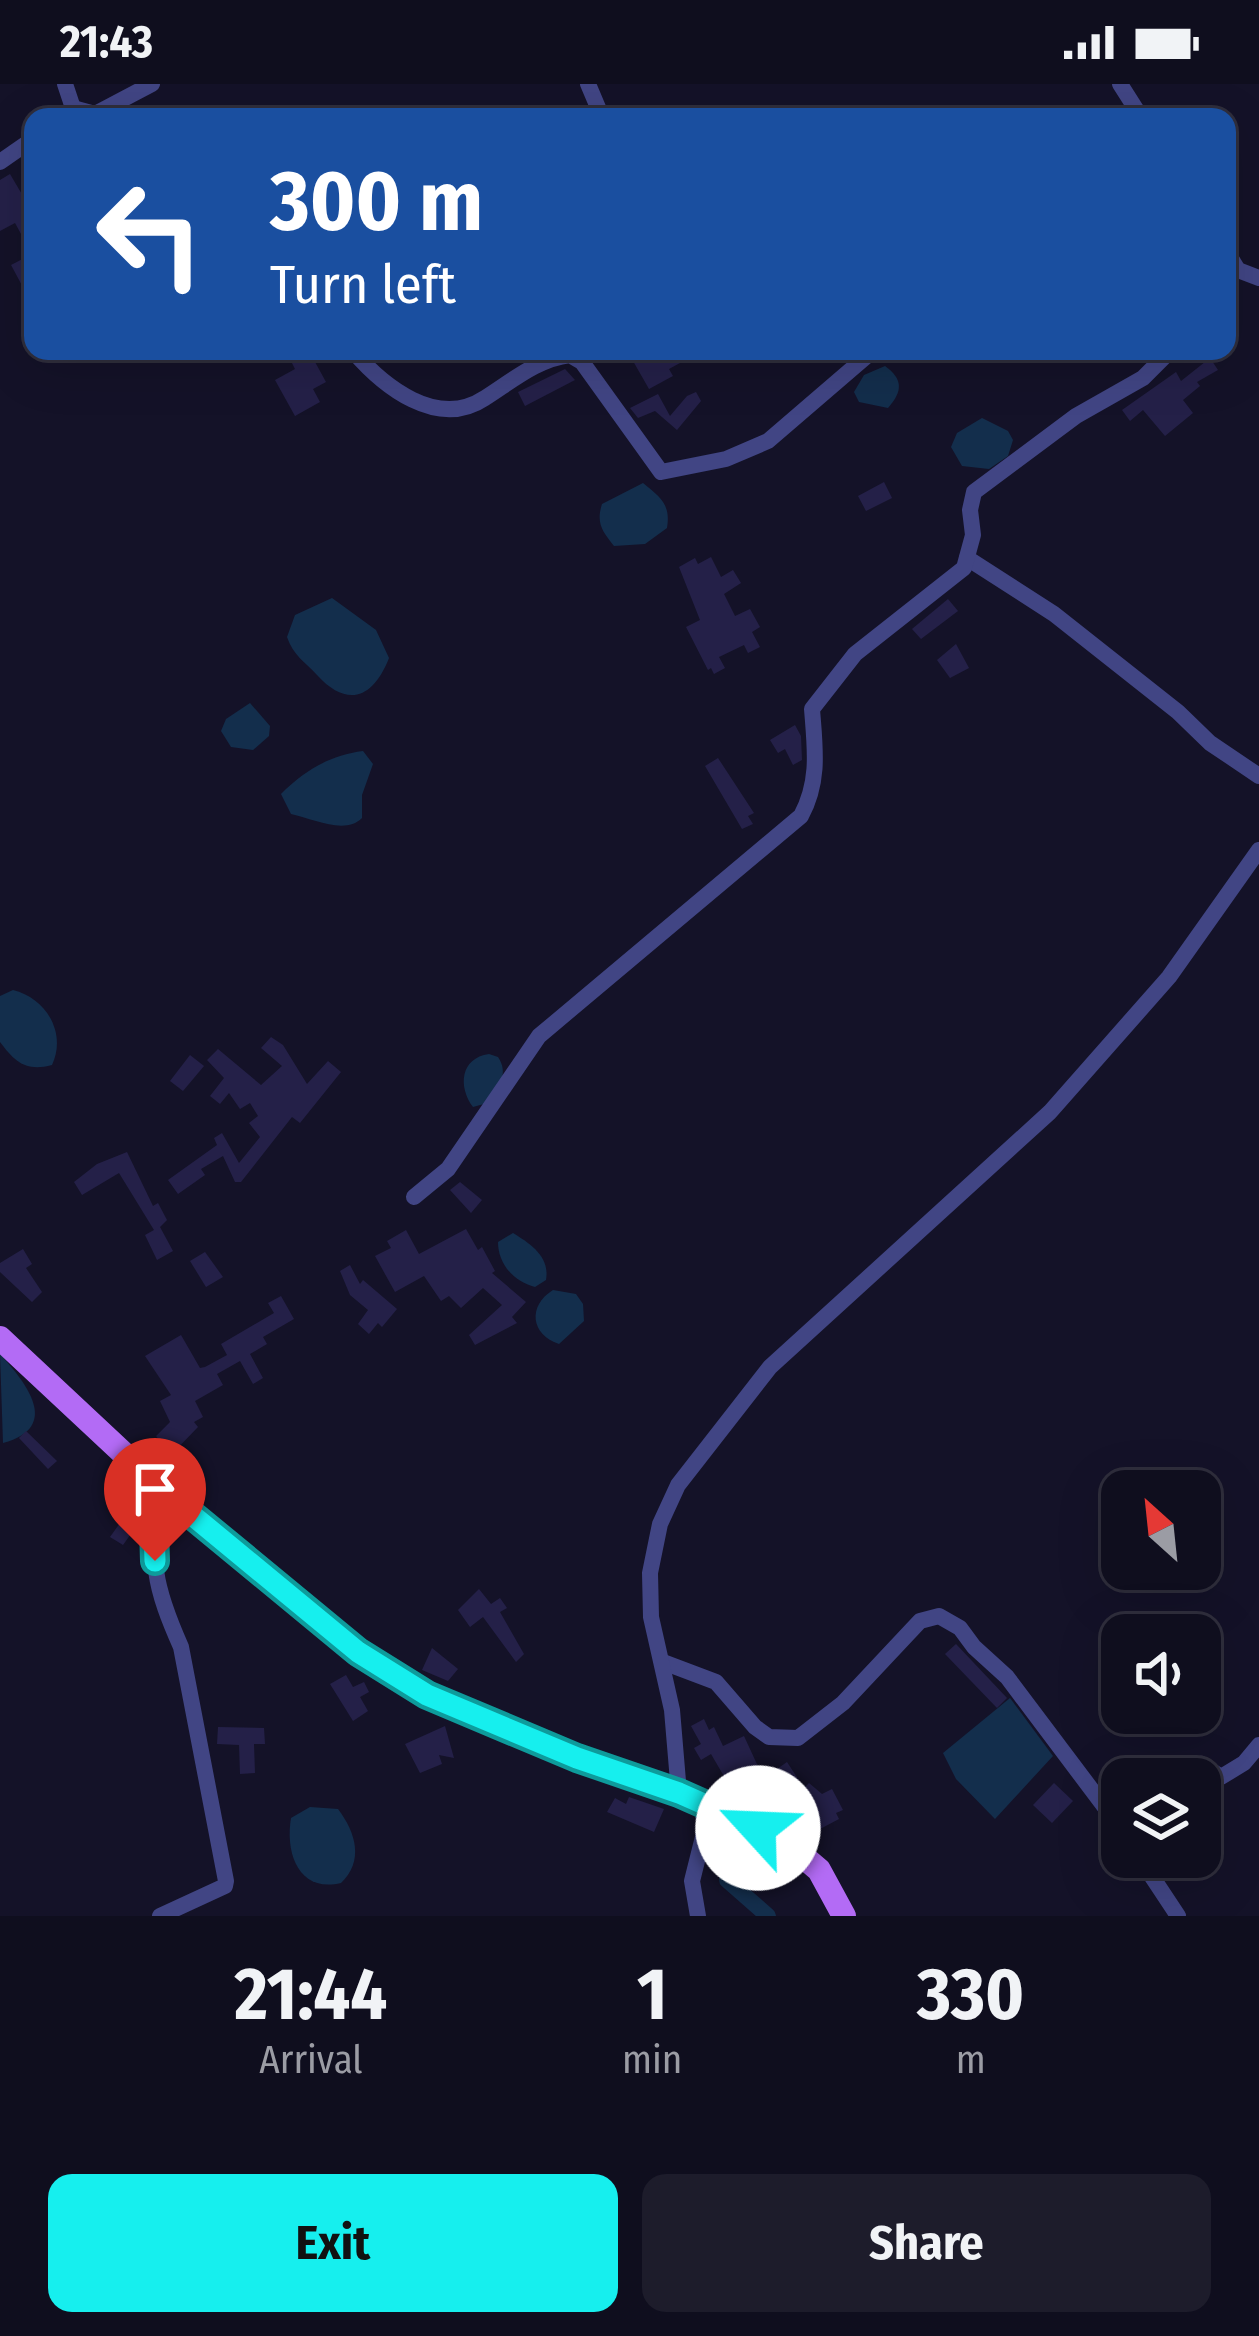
<!DOCTYPE html>
<style>
:root{--surface:#0f0e1e;--page:#1d1c2b;--text:#f1f3f6;--muted:#9b9ca4;--line:#2f2e3c;--accent:#16efee}
body{margin:0;font-family:"Fira Sans Condensed",sans-serif;background:var(--page);color:var(--text);height:100vh;display:flex;flex-direction:column;font-size:45px;white-space:nowrap}
*{box-sizing:border-box;margin:0}
p{font-size:39px;color:var(--muted)}
.icon{flex:none;width:66px;height:66px;fill:none;stroke:currentColor;stroke-width:2;stroke-linecap:round;stroke-linejoin:round}
.map{position:relative;height:1832px;overflow:hidden}
.sheet{display:flex;flex-direction:column;background:var(--surface);flex:1}
.sheet>*{flex:none}
.guide{position:absolute;left:24px;top:24px;width:1212px;height:252px;border-radius:24px;box-shadow:0 12px 48px #0002,0 0 0 3px var(--line);background:#1a4fa0;color:#fff;overflow:hidden}
.needle{width:78px;rotate:333deg}
.tools{position:absolute;left:1101px;top:1386px;display:grid;gap:24px}
.tools a{display:grid;place-items:center;width:120px;height:120px;border-radius:24px;background:var(--surface);box-shadow:0 12px 48px #0002,0 0 0 3px var(--line);font-size:60px}
.pin{position:absolute;display:grid;place-items:center;width:102px;height:102px;color:#fff;margin:-123px -51px;border-radius:50% 50% 50% 0;rotate:-45deg;box-shadow:0 0 12px #0007}
.pin .icon{rotate:45deg}
.me{position:absolute;width:132px;margin:-66px;rotate:295deg;stroke-linejoin:round;filter:drop-shadow(0 0 9px #0008)}
.turn{display:flex;align-items:center;gap:42px;height:252px;padding:0 48px;font-size:54px}
.turn .icon{width:156px;height:156px;stroke-width:2.5}
.turn b{display:block;font-size:84px;line-height:102px}
.eta{display:flex;justify-content:space-evenly;align-items:center;height:204px;text-align:center}
.eta b{font-size:72px;font-weight:700;line-height:84px}
.button{display:flex;gap:24px;margin-top:auto;padding:24px 48px}
.button a{flex:1;height:138px;border-radius:24px;background:var(--accent);color:#111;font-size:48px;font-weight:700;line-height:138px;text-align:center}
.button a+a{background:var(--page);color:var(--text)}
.status{display:flex;justify-content:space-between;align-items:center;height:84px;padding:0 60px;background:var(--surface);direction:ltr}
.status svg{height:33px;fill:currentColor}
.map>svg:first-child{display:block}
.water{fill:#132e4c}
.lines{fill:none;stroke-linecap:round;stroke-linejoin:round}
.canal{stroke:#132e4c;stroke-width:16}
.building{fill:#242048}
.street{stroke:#414584;stroke-width:16}
.primary{stroke:#b36bf5;stroke-width:24}
.route-casing{stroke:#0e9b9b;stroke-width:30}
.route{stroke:#16efee;stroke-width:21}
</style>
<div class="status"><b>21:43</b><svg viewBox="0 0 49 12"><path d="M0 12V9h3v3zM5 12V6h3v6zM10 12V3h3v9zM15 12V0h3v12zM26 1h20v11H26zM47 4h2v5h-2z"/></svg></div>
<div class="map">
<svg width="1259" height="1832" viewBox="0 0 1259 1832">
<rect width="100%" height="100%" fill="#141228"/>
<!-- water -->
<g class="water">
<path d="M885,282C903,295 903,307 888,324L859,318L854,308L864,291Z"/>
<polygon points="982,334 1008,347 1013,356 1008,372 989,385 962,382 951,363 957,349"/>
<path d="M643,399C660,413 671,420 667,444L645,460L614,462C602,447 596,439 602,420Z"/>
<path d="M332,514L376,546L389,574C373,615 347,624 317,591C305,578 293,571 287,553L295,531Z"/>
<polygon points="250,619 270,642 269,652 253,666 231,663 221,647 226,635"/>
<path d="M363,667L373,680L362,711V734C345,751 314,735 291,730L281,710C304,687 330,671 363,667Z"/>
<path d="M13,906C46,914 67,949 52,981C26,988 15,978 0,958V912Z"/>
<path d="M489,970L498,973C509,989 499,1003 491,1018L473,1023C458,1003 460,974 489,970Z"/>
<path d="M513,1149C531,1160 550,1173 546,1196L535,1203C514,1198 498,1180 498,1158Z"/>
<path d="M553,1206L576,1210L583,1220L584,1237L559,1260C531,1251 527,1222 553,1206Z"/>
<path d="M0,1270C26,1299 62,1343 3,1359Z"/>
<polygon points="1010,1614 1053,1672 995,1735 956,1695 943,1669"/>
<path d="M310,1723L338,1725C356,1749 364,1777 341,1799C299,1809 285,1770 291,1734Z"/>
</g>
<g class="lines">
<!-- canal -->
<polyline class="canal" points="727,1796 768,1832"/>
</g>
<!-- building -->
<g class="building">
<polygon points="10,90 33,129 33,222 11,181 32,170 15,139 0,147 0,96"/>
<polygon points="309,267 326,298 313,305 320,318 295,332 275,296 295,285 290,275"/>
<polygon points="660,267 702,267 669,285 673,292 649,305 633,277"/>
<polygon points="1210,274 1218,286 1197,298 1200,302 1183,316 1193,329 1165,352 1143,326 1130,337 1122,326 1176,288 1181,297"/>
<polygon points="565,285 575,296 525,322 518,308"/>
<polygon points="696,308 701,317 677,346 655,327 638,334 630,324 658,310 670,332 687,312"/>
<polygon points="884,398 892,414 866,427 858,412"/>
<polygon points="711,473 721,493 733,486 741,499 724,510 735,532 750,525 760,543 752,548 760,563 748,569 744,561 719,573 725,584 714,590 711,584 708,586 686,543 700,536 679,483 695,474 698,480"/>
<polygon points="948,515 958,527 921,555 912,545"/>
<polygon points="956,560 969,584 950,594 937,576"/>
<polygon points="795,641 801,652 802,676 793,681 785,665 778,669 770,656"/>
<polygon points="718,674 754,729 748,732 753,740 742,745 705,682"/>
<polygon points="271,953 283,961 307,1000 328,977 341,988 300,1039 292,1033 241,1098 235,1098 223,1072 201,1085 205,1091 178,1110 168,1096 217,1061 214,1054 222,1049 239,1079 260,1053 249,1039 258,1032 250,1019 240,1025 229,1009 220,1020 210,1012 224,994 207,976 218,965 261,1001 282,982 261,964"/>
<polygon points="190,971 204,982 183,1007 170,997"/>
<polygon points="127,1068 153,1122 158,1119 167,1136 160,1143 173,1167 157,1176 145,1151 154,1146 119,1089 82,1111 74,1098 97,1080"/>
<polygon points="460,1098 482,1116 471,1129 450,1106"/>
<polygon points="466,1145 478,1166 482,1163 495,1187 492,1189 526,1218 512,1233 517,1239 475,1261 469,1251 502,1221 483,1204 461,1224 449,1212 441,1217 424,1192 395,1208 375,1172 391,1164 387,1157 406,1146 419,1170"/>
<polygon points="23,1165 32,1180 26,1184 42,1208 32,1218 0,1188 0,1179"/>
<polygon points="205,1168 223,1193 206,1203 190,1177"/>
<polygon points="350,1181 360,1200 363,1196 397,1225 382,1243 378,1239 369,1250 358,1240 368,1226 350,1211 340,1187"/>
<polygon points="281,1212 294,1235 263,1253 267,1260 250,1270 263,1294 253,1300 240,1277 217,1290 223,1301 195,1317 203,1333 194,1338 198,1343 171,1371 156,1352 170,1338 160,1317 171,1311 145,1272 181,1251 200,1284 205,1283 227,1271 221,1260 274,1229 268,1219"/>
<polygon points="26,1347 57,1377 48,1385 19,1354"/>
<polygon points="123,1396 134,1415 148,1426 123,1461 110,1453 120,1439 104,1407"/>
<polygon points="479,1505 491,1520 500,1514 507,1524 500,1528 524,1570 516,1578 483,1533 470,1543 458,1526"/>
<polygon points="956,1560 1007,1614 997,1624 945,1570"/>
<polygon points="432,1564 458,1585 448,1597 422,1586"/>
<polygon points="346,1591 353,1603 364,1598 369,1608 360,1613 368,1627 353,1637 330,1600"/>
<polygon points="704,1635 709,1646 714,1643 723,1662 744,1652 762,1691 751,1697 745,1686 725,1694 711,1670 701,1676 694,1664 701,1660 691,1642"/>
<polygon points="445,1642 454,1674 439,1671 442,1680 420,1689 405,1660"/>
<polygon points="218,1643 264,1644 265,1660 254,1660 255,1689 240,1690 239,1661 217,1660"/>
<polygon points="787,1678 804,1704 809,1699 822,1710 832,1705 843,1726 836,1729 839,1735 805,1753 774,1734 798,1722 777,1685"/>
<polygon points="1054,1699 1073,1717 1052,1739 1033,1721"/>
<polygon points="629,1713 664,1725 654,1748 607,1728 615,1714 626,1720"/>
</g>
<g class="lines">
<!-- street -->
<g class="street">
<polyline points="65,0 73,24"/>
<polyline points="588,0 602,33"/>
<polyline points="1120,0 1141,33"/>
<polyline points="61,33 73,24 95,30 152,0"/>
<polyline points="0,78 33,55"/>
<polyline points="1227,168 1238,186 1259,194"/>
<path d="M353,267C383,302 437,346 485,314C512,297 537,275 570,271L582,278L661,388L726,375L768,357L868,271L866,267"/>
<polyline points="967,474 1054,530 1178,628 1210,659 1259,692"/>
<path d="M414,1113L448,1085L539,952L801,732C820,697 815,664 812,625L855,570L964,484L973,451L970,426L974,408L1076,332L1143,294L1170,267"/>
<polyline points="663,1578 716,1598 755,1643 769,1653 798,1654 843,1619 920,1537 939,1532 960,1544 974,1563 1007,1593 1122,1746"/>
<polyline points="1183,1695 1201,1680 1221,1693 1244,1679 1259,1661"/>
<polyline points="679,1709 672,1626 651,1533 650,1489 660,1440 678,1401 770,1283 1050,1028 1169,893 1259,766"/>
<polyline points="1139,1773 1178,1832"/>
<path d="M160,1832L225,1802L226,1797L181,1563C157,1509 143,1467 169,1412"/>
<polyline points="698,1832 692,1797 706,1741 699,1718"/>
</g>
<!-- primary -->
<polyline class="primary" points="0,1254 169,1412 358,1568 427,1611 576,1674 699,1718 785,1757 819,1786 844,1832"/>
</g>
<g class="lines">
<!-- route casing -->
<g class="route-casing">
<polyline id="route" points="155,1477 154,1444 169,1412 358,1568 427,1611 577,1674 679,1709 758,1744"/>
</g>
<!-- route -->
<use href="#route" class="route"/>
</g>
</svg>
<div class="tools">
<a><svg class="needle" viewBox="-14 -14 28 28"><path d="M0-13l5 13h-10z" fill="#e53935"/><path d="M0 13l5-13h-10z" fill="#9b9ca4"/></svg></a>
<a><svg class="icon" aria-label="sound" viewBox="0 0 24 24"><path d="M4 9h4l5-4v14l-5-4H4zM17 9q2 3 0 6"/></svg></a>
<a><svg class="icon" aria-label="layers" viewBox="0 0 24 24"><path d="M12 4l9 5-9 5-9-5zM3 14l9 5 9-5"/></svg></a>
</div>
<div class="pin" style="left:155px;top:1477px;background:#d93025"><svg class="icon" aria-label="arrive" viewBox="0 0 24 24"><path d="M6 21V4h12l-3 4 3 4H6"/></svg></div>
<svg class="me" style="left:758px;top:1744px" viewBox="-20 -20 40 40"><circle r="19" fill="#fff"/><path d="M0-13L10 11 0 6-10 11z" fill="#16efee"/></svg>
<div class="guide">
<div class="turn"><svg class="icon" aria-label="left" viewBox="0 0 24 24"><path d="M17 20v-9H6M10 6l-5 5 5 5"/></svg><div><b>300 m</b>Turn left</div></div>
</div>
</div>
<section class="sheet">
<div class="eta">
<div><b>21:44</b><p>Arrival</p></div>
<div><b>1</b><p>min</p></div>
<div><b>330</b><p>m</p></div>
</div>
<div class="button"><a>Exit</a><a>Share</a></div>
</section>
